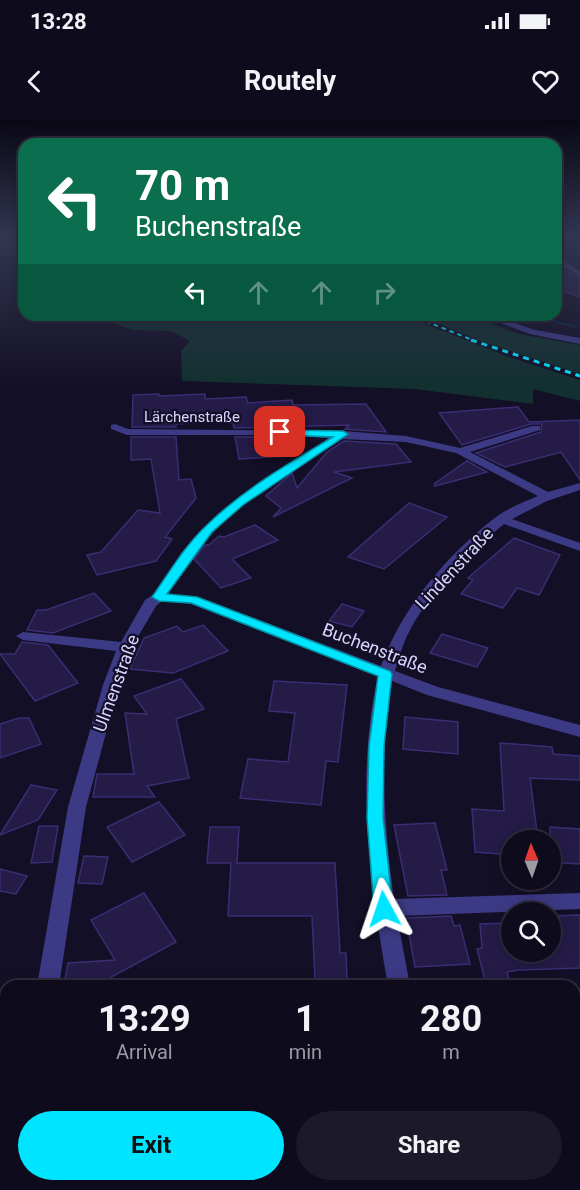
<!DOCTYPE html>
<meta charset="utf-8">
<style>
:root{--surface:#0e0b1c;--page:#1c1929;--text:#f1f3f6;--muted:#9b9ba3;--line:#2e2b3b;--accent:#00e5ff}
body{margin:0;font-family:Roboto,sans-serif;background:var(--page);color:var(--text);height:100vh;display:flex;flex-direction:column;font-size:22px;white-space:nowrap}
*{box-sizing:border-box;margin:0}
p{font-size:20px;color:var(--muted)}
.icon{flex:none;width:33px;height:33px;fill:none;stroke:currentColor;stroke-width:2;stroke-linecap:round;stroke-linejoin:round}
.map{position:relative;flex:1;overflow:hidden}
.drawer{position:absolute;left:0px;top:860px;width:580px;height:212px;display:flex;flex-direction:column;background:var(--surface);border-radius:18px 18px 0 0;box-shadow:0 3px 15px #0003,0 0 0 2px var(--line)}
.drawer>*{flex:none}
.hud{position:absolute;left:18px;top:18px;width:544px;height:183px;border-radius:18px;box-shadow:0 3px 15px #0003,0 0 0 2px var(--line);background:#0b6e4f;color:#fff;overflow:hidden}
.needle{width:39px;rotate:358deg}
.fabs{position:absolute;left:501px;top:710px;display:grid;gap:12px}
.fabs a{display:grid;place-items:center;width:60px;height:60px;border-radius:50%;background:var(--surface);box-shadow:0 3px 15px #0003,0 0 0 2px var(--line);font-size:30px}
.pin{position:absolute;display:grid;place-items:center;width:51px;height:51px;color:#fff;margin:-26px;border-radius:12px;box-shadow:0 3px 9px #0006}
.me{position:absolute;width:66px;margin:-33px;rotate:355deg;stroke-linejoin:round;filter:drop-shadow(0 0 4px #0008)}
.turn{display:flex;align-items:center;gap:21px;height:126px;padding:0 18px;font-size:27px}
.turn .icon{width:78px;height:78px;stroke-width:2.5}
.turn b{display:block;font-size:42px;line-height:51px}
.lanes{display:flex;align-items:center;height:57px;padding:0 18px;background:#0003;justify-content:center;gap:30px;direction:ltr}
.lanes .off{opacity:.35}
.eta{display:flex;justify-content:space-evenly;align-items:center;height:102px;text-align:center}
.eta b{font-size:36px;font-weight:700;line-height:42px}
.cta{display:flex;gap:12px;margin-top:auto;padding:12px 18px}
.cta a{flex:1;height:69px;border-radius:36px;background:var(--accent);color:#111;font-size:24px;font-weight:700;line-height:69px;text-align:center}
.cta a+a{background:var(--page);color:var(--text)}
.status{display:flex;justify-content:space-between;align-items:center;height:42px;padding:0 30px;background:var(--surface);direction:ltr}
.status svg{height:16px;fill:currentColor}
header{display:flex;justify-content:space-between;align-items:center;height:78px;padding:0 18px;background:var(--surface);font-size:27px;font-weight:700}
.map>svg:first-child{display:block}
.green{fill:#12302f}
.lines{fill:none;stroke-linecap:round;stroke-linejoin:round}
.stream{fill:#0c2248;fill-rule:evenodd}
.building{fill:#241b47;stroke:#3b2d73;stroke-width:1.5}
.minor{fill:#3d3a85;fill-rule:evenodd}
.rail-far1{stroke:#00e5ff;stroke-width:2;stroke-dasharray:4.5 4;stroke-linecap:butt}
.rail{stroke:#00e5ff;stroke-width:3;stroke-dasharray:6 5;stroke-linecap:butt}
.route{fill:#00e5ff;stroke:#0095a6;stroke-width:1.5}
.labels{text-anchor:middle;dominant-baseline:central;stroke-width:4.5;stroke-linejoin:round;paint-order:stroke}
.far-street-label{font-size:15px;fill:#d9d4ff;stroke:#130f26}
.street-label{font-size:18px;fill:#d9d4ff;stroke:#130f26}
</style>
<div class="status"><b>13:28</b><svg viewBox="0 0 49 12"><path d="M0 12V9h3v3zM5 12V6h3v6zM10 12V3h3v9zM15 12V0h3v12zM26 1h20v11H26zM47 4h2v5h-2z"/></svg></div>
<header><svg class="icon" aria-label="back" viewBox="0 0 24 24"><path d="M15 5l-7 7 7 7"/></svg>Routely<svg class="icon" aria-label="heart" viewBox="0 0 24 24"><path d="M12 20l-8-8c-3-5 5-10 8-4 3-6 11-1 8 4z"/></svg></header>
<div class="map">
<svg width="580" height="1070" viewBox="0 0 580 1070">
<rect width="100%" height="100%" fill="#130f26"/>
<!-- green -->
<g class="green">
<polygon points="114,195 402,195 512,238 580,260 580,281 533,269 533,284 415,269 182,261 181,231 190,221 172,211 132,210 106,200 107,197"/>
<polygon points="417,195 470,195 519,214 580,225 580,254 481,221"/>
</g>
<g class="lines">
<!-- stream -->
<polygon class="stream" points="544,195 549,195 557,201 580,207 580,209 555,203"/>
</g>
<!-- building -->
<g class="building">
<polygon points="556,146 580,158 580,177 556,168"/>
<polygon points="159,274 159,276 205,274 205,279 246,277 248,283 292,280 293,285 366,284 386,312 345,309 349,305 234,308 233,303 217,302 176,304 176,307 132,307 133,275"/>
<polygon points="518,287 529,302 580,300 580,360 561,332 505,347 476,333 541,312 542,304 531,304 462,325 439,293"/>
<polygon points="131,317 176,317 179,360 191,359 196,378 165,417 172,419 156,441 97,455 87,435 101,432 138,390 160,393 151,339 131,340"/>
<polygon points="235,317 282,317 288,336 239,339"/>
<polygon points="344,321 396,324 411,342 334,352 352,358 273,397 281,388 266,376 292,353 297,368 327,332"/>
<polygon points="467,341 487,352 435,366 434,364"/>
<polygon points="409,383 447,397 384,449 348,437"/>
<polygon points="255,405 278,420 232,439 251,458 221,468 194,439 205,425 209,425 219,416 224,417"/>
<polygon points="514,418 560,435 539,475 517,468 503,488 461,474 473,460 468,458"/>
<polygon points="94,473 111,491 53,513 27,510 37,490 46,490"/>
<polygon points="342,484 364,491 352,507 329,501"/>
<polygon points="203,505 228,531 173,553 130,549 144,518 177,506 183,512"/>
<polygon points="442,514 488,528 477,547 430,533"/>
<polygon points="22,522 48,525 78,563 35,581 0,534 15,534"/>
<polygon points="181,559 204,589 176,599 189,658 147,666 155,677 93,677 97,654 134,654 125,593 147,594 134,576"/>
<polygon points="274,561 347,565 338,642 326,641 321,685 240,678 248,639 288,642 295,593 269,591"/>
<polygon points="405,597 458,602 458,634 403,629"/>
<polygon points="19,598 29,598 41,624 0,638 0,604"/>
<polygon points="500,623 552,627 553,634 580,636 580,660 530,658 538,720 512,720 512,735 475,732 472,689 504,691"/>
<polygon points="31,665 57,670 38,700 0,715"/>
<polygon points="159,682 185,715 132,742 107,707"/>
<polygon points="435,703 447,750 441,750 447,775 408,776 394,705"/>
<polygon points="39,706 58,706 52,742 31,743"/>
<polygon points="210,707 239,707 237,743 335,743 340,833 346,833 347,860 315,860 312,796 228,796 231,743 207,743"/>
<polygon points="550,707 580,709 580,744 550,742"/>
<polygon points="84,736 108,737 102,764 78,763"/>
<polygon points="0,749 27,756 16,774 0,771"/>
<polygon points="144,773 176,822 95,866 64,866 68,843 115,840 91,800"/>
<polygon points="580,795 580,848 519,850 507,852 509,859 485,860 477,829 482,828 480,804 512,803 512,831 550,831 550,796"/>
<polygon points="451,796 454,806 460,805 470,844 415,847 406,798"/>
</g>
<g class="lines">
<!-- minor -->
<g class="minor">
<polygon points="556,136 580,151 580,156 556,142"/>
<polygon points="479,195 491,195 535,210 580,218 580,224 530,214"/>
<path d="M115,304L128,309L343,311L406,316L460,328L532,306H540V310L470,332L548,372L580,363V370L547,381L512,399L580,423V431L504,404C467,434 428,473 407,516C402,527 398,539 395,551L438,567L580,605V617L427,575L392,561C379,634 384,706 394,779L580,773V789L397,796L410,866H388C370,764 355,659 378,556L191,484L162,481L156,486L132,527L119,565L86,687L59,866H37L68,687L103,565L116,531L23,520L16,516L23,512L121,522L145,480L154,474L181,433L204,407L260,362L329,318L280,315H127L111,309V305ZM343,319L406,322L456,333L538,376C524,382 508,388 496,397C448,434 402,487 381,546L198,477L168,474C182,453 194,432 212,414C249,375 298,347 343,319Z"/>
<polygon points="6,1061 6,1065 30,1065 29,1070 3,1070"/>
<polygon points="441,1065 467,1065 469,1070 443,1070"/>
</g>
<!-- rail-far1 -->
<polyline class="rail-far1" points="410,195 475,221"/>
<!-- rail -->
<polyline class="rail" points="471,220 580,256"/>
</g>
<!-- sky -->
<linearGradient id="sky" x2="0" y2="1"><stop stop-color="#0a0815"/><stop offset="0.44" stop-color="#333752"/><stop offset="1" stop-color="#333752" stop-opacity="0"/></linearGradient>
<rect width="580" height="266" fill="url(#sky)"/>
<!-- route -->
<path class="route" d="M277,310L343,311L348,314L243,385L212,412L167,474L197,477L390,551L392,554L384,626L383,698L393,789L390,794L384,796L377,794L374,789L367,698L369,626L378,556L191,483L159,481L152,477C169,453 184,427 205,407C242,370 288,344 333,317L280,315L277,314Z"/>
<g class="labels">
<!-- far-street labels -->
<g class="far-street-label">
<text x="192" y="297">Lärchenstraße</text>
</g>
<!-- street labels -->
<g class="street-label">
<text transform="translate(454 448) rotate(-47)">Lindenstraße</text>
<text transform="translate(375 528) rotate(21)">Buchenstraße</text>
<text transform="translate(116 563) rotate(-70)">Ulmenstraße</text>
</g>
</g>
</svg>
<div class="fabs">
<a><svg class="needle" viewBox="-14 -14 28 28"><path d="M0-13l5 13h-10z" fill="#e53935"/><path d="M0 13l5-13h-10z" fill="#9b9ba3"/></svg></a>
<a><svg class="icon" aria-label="search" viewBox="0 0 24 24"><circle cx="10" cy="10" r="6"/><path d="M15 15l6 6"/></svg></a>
</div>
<div class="pin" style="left:280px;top:312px;background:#d93025"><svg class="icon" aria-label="arrive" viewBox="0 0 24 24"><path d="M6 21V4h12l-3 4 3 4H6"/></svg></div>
<svg class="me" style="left:384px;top:789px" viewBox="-20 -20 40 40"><path d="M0-17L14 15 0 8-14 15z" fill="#00e5ff" stroke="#fff" stroke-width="4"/></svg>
<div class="hud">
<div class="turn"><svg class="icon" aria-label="left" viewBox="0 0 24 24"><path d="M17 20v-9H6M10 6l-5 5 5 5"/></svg><div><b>70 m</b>Buchenstraße</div></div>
<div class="lanes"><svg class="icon" aria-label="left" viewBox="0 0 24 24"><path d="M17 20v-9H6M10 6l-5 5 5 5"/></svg><svg class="icon off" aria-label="ahead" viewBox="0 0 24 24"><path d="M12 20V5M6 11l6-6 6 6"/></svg><svg class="icon off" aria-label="ahead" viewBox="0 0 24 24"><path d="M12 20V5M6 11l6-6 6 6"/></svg><svg class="icon off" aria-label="right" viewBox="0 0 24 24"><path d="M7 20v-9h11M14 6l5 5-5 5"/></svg></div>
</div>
<section class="drawer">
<div class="eta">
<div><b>13:29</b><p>Arrival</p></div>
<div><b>1</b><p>min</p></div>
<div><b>280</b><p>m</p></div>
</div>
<div class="cta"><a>Exit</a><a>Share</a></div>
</section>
</div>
